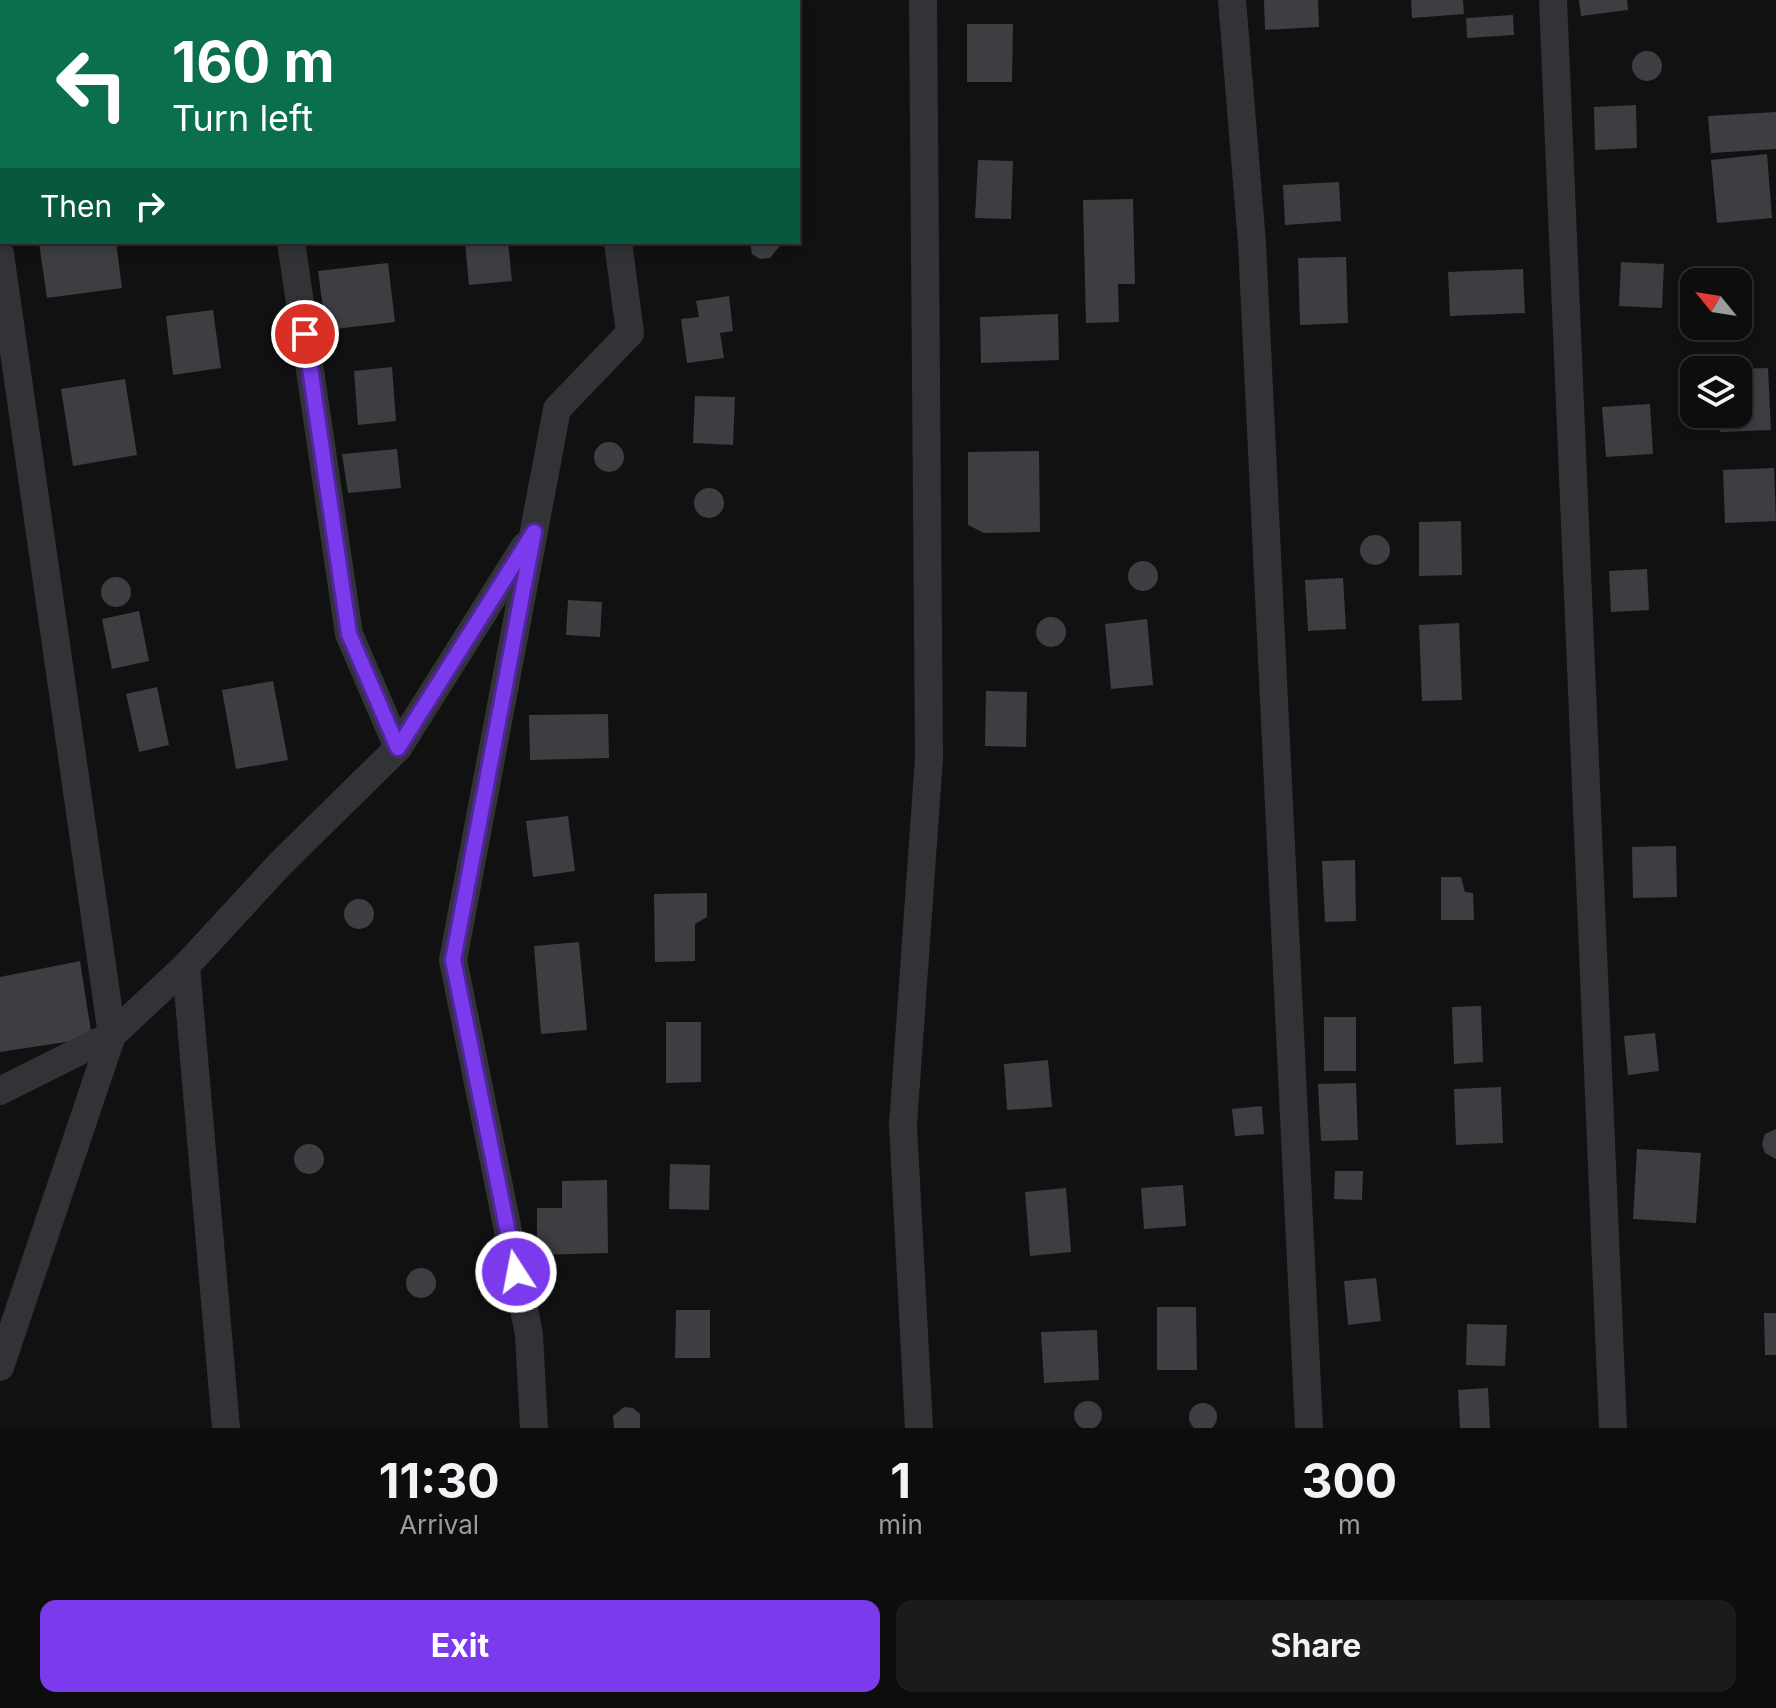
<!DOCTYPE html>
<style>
:root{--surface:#0d0d0e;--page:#1b1b1c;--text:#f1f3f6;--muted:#9a9c9e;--line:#2d2d2e;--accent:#7c3aed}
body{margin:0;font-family:Inter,sans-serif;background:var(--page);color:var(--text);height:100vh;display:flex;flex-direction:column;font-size:30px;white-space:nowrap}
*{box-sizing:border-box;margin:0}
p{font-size:26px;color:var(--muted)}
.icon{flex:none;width:44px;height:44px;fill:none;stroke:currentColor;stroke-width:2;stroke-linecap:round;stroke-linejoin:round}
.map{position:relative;height:1428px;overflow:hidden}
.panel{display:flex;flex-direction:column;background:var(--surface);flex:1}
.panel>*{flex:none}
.hud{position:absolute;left:0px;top:0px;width:800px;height:244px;box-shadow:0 4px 12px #0003,0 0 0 2px var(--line);background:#0b6e4f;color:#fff;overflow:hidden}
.needle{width:52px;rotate:300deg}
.tools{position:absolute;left:1680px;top:268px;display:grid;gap:16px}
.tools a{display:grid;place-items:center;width:72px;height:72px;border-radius:16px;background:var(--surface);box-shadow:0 4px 12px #0003,0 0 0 2px var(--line);font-size:40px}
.pin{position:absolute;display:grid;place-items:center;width:68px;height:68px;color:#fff;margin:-34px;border:4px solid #fff;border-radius:50%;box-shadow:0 2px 8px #0007}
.me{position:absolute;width:88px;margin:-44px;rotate:349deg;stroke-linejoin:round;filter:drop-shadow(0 0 6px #0008)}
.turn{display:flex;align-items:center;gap:28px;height:168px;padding:0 40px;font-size:36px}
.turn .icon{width:104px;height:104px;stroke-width:2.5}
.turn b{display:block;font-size:56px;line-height:68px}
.then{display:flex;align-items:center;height:76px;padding:0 40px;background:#0003;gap:16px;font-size:30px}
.eta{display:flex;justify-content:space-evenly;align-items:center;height:136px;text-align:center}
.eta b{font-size:48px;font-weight:700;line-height:56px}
.cta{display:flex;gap:16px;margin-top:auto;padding:16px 40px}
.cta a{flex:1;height:92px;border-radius:16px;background:var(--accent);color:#fff;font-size:32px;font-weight:700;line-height:92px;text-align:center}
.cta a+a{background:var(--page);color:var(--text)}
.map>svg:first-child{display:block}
.building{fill:#3d3e42}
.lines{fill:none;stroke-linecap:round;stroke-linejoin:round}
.minor{stroke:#323337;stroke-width:28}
.route-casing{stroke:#51269a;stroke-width:20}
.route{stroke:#7c3aed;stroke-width:14}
</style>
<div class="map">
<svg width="1776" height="1428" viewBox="0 0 1776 1428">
<rect width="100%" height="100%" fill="#111112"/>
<!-- building -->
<g class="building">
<polygon points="1264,0 1318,0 1319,27 1265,30"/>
<polygon points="1411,0 1463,0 1464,14 1412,18"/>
<polygon points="1579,0 1627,0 1628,10 1581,16"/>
<polygon points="1513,15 1514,35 1467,38 1466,18"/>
<polygon points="967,24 1013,24 1012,82 967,82"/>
<circle cx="1647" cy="66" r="15"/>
<polygon points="1636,105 1637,148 1595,150 1594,107"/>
<polygon points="1776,112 1776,149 1711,153 1708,116"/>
<polygon points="1767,154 1772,218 1717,223 1711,160"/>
<polygon points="978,160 1013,161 1011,219 975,218"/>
<polygon points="1339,182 1341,221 1285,225 1283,185"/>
<polygon points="1133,199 1135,284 1118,284 1119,322 1086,323 1083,200"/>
<polygon points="44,242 116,242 122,288 47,298 39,243"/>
<polygon points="465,242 508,242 512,281 469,285"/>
<polygon points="750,242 779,242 779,247 770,258 760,259 752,254"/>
<polygon points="1346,257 1348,323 1300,325 1298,258"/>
<polygon points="1621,262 1664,264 1662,308 1619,306"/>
<polygon points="388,263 395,322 326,330 318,271"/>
<polygon points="1523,269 1525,313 1450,316 1448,272"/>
<polygon points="729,296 733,331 720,333 724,358 687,363 681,319 699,317 696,301"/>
<polygon points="213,310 221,368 173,375 166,316"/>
<polygon points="1058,314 1059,360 981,363 980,317"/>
<polygon points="392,367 396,421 358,425 354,371"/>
<polygon points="1768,368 1771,430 1720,432 1719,414 1738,414 1738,369"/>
<polygon points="125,379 137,455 73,466 61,389"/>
<polygon points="695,396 735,397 733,445 693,443"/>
<polygon points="1650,404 1653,454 1606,457 1602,407"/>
<circle cx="609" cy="457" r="15"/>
<polygon points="397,449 401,488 348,493 342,454"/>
<polygon points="1039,451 1040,532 984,533 968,525 968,452"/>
<polygon points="1774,468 1776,521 1725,523 1723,470"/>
<circle cx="709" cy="503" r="15"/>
<polygon points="1461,521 1462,575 1419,576 1419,522"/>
<circle cx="1375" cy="550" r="15"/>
<circle cx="1143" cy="576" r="15"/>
<polygon points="1647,569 1649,610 1611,612 1609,571"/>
<circle cx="116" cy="592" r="15"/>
<polygon points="1343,578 1346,629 1308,631 1305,580"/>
<polygon points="568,600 602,602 600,637 566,635"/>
<polygon points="139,611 149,661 112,669 102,619"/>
<circle cx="1051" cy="632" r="15"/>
<polygon points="1147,619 1153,685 1111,689 1105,624"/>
<polygon points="1459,623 1462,700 1422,701 1419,625"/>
<polygon points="273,681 288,760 236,769 222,690"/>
<polygon points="157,687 169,745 139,752 126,694"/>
<polygon points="986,691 1027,692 1026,747 985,746"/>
<polygon points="608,714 609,758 530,760 529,715"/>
<polygon points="568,816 575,871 533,877 526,821"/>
<polygon points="1676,846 1677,897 1633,898 1632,847"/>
<polygon points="1355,860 1356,921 1325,922 1322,861"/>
<polygon points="1441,877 1461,877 1465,892 1473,893 1474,920 1441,920"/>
<polygon points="707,893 707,917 695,924 695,961 655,962 654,894"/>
<circle cx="359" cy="914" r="15"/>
<polygon points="579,942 587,1030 541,1034 534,946"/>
<polygon points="80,961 92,1038 0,1052 0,977"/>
<polygon points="1481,1006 1483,1062 1454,1064 1452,1007"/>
<rect x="1324" y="1017" width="32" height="54"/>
<polygon points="666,1022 701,1022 701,1082 666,1083"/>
<polygon points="1655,1033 1659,1071 1628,1075 1624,1036"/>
<polygon points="1048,1060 1052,1107 1007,1110 1004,1064"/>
<polygon points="1356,1083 1358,1140 1321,1141 1318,1084"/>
<polygon points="1501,1087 1503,1143 1456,1145 1454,1089"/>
<polygon points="1262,1106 1264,1134 1235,1136 1232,1109"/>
<polygon points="1776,1129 1776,1159 1765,1153 1762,1144 1765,1134"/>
<circle cx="309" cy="1159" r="15"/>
<polygon points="1637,1149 1701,1153 1696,1223 1633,1219"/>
<polygon points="670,1164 710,1165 709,1210 669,1209"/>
<polygon points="1335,1171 1363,1171 1362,1200 1334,1199"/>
<polygon points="607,1180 608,1253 537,1255 537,1208 562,1208 562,1181"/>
<polygon points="1183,1185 1186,1226 1144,1229 1141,1188"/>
<polygon points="1066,1188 1071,1252 1030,1256 1025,1192"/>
<circle cx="421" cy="1283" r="15"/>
<polygon points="1376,1278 1381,1321 1348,1325 1344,1281"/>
<polygon points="1157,1307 1196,1307 1197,1370 1157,1370"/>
<polygon points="676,1310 710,1310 710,1358 675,1358"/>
<polygon points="1764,1313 1776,1313 1776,1355 1765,1355"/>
<polygon points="1467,1324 1507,1325 1505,1366 1466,1365"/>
<polygon points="1097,1330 1099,1380 1044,1383 1041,1332"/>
<polygon points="1488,1388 1490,1428 1460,1428 1458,1390"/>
<circle cx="1088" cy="1415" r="14"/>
<circle cx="1203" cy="1417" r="14"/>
<polygon points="624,1407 633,1408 640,1414 640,1428 614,1428 613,1416"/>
</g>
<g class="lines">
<!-- minor -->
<g class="minor">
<polyline points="260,0 260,2"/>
<polyline points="585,0 585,2"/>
<polyline points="1232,0 1252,243 1309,1428"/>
<polyline points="1553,0 1613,1428"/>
<polyline points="291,242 349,634 398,748"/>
<polyline points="0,254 112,1035 0,1367"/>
<polyline points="186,966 226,1428"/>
<polyline points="0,1091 112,1035 186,966 280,864 398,748 525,546"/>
<polyline points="534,1428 529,1334 453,960 557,409 630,333 618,242"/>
<polyline points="919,1428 903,1125 929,758 923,0"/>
</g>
</g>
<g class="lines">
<!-- route casing -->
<g class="route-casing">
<polyline id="route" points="305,334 349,634 398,748 534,532 453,960 516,1272"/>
</g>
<!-- route -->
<use href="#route" class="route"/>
</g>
</svg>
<div class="tools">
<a><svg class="needle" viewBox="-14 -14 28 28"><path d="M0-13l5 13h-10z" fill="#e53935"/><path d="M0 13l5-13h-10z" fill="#9a9c9e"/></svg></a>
<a><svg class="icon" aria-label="layers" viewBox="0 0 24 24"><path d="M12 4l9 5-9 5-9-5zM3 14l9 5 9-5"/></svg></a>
</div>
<div class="pin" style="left:305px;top:334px;background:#d93025"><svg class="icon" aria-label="arrive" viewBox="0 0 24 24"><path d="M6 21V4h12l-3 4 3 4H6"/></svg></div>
<svg class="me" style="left:516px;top:1272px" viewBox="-20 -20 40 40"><circle r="17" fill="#7c3aed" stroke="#fff" stroke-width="3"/><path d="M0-11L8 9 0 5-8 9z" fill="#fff"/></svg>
<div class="hud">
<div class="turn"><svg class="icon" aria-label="left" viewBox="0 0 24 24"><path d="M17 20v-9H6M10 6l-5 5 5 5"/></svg><div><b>160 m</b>Turn left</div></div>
<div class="then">Then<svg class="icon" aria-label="right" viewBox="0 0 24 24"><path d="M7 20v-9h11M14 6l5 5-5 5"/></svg></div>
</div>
</div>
<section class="panel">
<div class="eta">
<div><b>11:30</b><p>Arrival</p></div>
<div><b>1</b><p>min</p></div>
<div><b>300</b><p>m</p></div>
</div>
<div class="cta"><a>Exit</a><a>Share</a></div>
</section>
